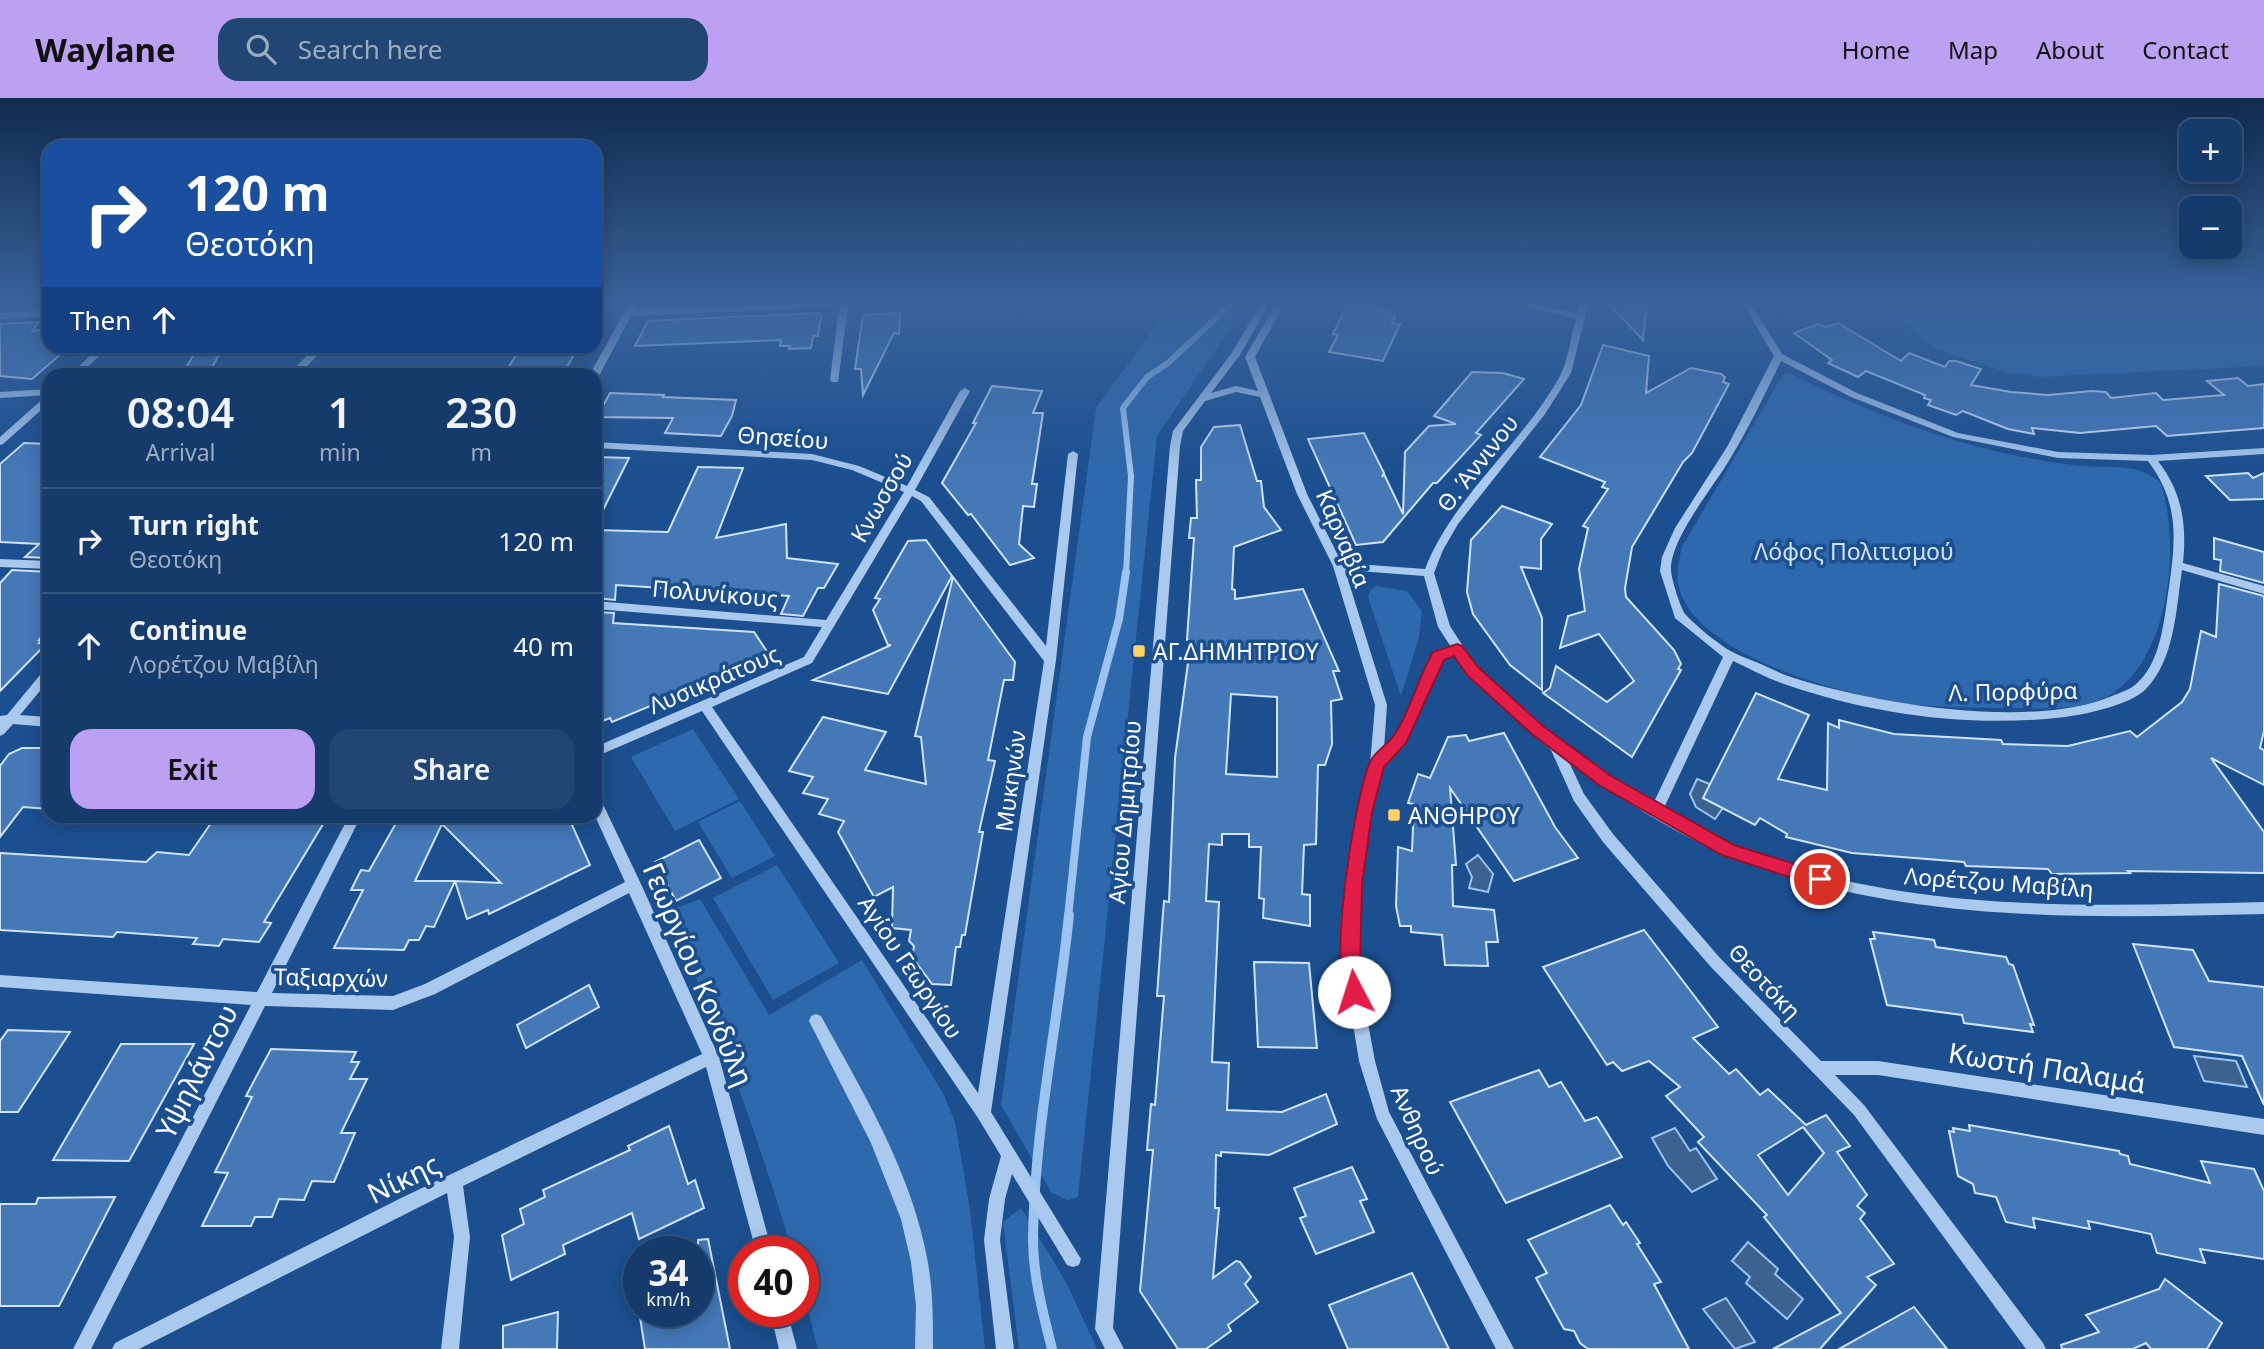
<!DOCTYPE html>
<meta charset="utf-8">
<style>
:root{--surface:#143b6b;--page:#214673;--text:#f1f3f6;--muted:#9dadc1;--line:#33557e;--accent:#bca0f2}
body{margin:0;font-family:"Noto Sans",sans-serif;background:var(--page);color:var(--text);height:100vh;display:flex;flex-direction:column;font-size:26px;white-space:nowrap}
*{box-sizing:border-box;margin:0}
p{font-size:23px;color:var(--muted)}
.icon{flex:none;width:38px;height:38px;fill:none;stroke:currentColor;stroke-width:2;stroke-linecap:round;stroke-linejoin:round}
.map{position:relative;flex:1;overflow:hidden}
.sheet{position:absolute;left:42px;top:270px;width:560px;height:455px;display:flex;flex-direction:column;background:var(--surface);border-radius:21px;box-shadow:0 4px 18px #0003,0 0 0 2px var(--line)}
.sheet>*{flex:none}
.guide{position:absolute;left:42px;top:42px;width:560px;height:214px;border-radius:21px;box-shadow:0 4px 18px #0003,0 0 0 2px var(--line);background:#1a4fa0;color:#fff;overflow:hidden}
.tools{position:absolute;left:2179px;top:21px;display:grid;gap:14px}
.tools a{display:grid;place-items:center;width:63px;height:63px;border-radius:14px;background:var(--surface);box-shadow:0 4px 18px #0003,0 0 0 2px var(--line);font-size:35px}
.speed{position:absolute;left:623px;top:1138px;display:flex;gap:14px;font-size:35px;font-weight:700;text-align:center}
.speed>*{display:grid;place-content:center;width:91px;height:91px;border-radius:50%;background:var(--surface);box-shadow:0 4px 18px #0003,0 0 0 2px var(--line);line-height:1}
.speed small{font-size:18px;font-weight:400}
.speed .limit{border:10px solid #d22;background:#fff;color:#111}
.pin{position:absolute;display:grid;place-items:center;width:60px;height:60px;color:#fff;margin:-30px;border:4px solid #fff;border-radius:50%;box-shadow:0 2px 7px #0007}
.me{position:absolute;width:77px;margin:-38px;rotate:355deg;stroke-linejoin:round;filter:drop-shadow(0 0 5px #0008)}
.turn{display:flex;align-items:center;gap:24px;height:147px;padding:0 28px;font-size:32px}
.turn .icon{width:91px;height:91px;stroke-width:2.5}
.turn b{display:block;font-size:49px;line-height:60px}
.then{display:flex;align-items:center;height:66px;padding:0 28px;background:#0003;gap:14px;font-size:26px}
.eta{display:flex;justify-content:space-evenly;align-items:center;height:119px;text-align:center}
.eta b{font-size:42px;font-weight:600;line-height:49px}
.cta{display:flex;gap:14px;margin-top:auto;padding:14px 28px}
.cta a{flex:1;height:80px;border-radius:21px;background:var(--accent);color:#111;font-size:28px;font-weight:600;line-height:80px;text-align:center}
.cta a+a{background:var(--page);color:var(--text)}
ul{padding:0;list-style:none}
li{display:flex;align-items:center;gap:21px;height:105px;padding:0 28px;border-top:2px solid var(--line)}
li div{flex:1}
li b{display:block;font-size:26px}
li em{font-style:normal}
header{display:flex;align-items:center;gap:42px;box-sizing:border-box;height:98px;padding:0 35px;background:var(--accent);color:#111}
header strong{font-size:33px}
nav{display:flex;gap:38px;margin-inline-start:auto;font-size:24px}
.search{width:490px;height:63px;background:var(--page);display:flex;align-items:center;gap:18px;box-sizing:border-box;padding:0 24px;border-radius:21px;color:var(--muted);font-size:26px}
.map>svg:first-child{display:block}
.green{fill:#2e69ad}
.water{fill:#3c6290;stroke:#9cc4f0;stroke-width:2}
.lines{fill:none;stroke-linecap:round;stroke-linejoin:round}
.stream-far2{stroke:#9cc4f0;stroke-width:6}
.stream-far1{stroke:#9cc4f0;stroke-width:8}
.stream{stroke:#9cc4f0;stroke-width:10}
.building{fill:#4478b7;stroke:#cfe3fa;stroke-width:2;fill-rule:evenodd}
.minor{fill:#a9c9ee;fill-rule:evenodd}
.route{fill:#e11d48;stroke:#92132f;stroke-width:2}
.poi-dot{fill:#ffd166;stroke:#1b4f8f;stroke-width:2.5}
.labels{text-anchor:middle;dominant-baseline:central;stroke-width:7;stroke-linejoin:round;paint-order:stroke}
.street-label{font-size:23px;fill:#fff;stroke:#1b4f8f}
.park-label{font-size:23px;fill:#cfe3fa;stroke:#1b4f8f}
.poi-label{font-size:23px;fill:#fff;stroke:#1b4f8f;text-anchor:start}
.near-street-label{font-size:28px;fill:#fff;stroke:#1b4f8f}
</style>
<header>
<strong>Waylane</strong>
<div class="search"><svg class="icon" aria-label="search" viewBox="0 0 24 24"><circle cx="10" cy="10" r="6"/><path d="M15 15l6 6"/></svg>Search here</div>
<nav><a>Home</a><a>Map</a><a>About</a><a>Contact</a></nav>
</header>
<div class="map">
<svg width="2264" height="1251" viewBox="0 0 2264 1251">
<rect width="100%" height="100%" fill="#1b4f8f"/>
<!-- green -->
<g class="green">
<polygon points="1173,204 1248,204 1157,338 1078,1099 1067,1102 1051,1094 1001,1007 1096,310"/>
<polygon points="1879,204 2256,204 2264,210 2264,268 2040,279 2006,274 1936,251"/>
<path d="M1789,275C1880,320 1972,355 2073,367C2104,371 2136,363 2160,384C2182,445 2170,568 2104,600C2075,614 2036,610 2004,610C1973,610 1940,609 1909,606C1847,598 1692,558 1678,486C1676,474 1679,462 1682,449L1782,278Z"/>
<polygon points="1376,488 1407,493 1422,513 1419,539 1401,598 1368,499 1370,492"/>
<polygon points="693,631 739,701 675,733 631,659"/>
<polygon points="740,703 775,758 732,780 698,724"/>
<polygon points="777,767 839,865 773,902 713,800"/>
<path d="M700,801L769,917L862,862L944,997L955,1024L970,1112L985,1251H818L803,1194V1153H792C758,1037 716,924 668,813Z"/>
<polygon points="1021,1110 1066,1184 1097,1251 1019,1251 1003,1124"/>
</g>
<!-- water -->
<g class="water">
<polygon points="1697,681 1712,687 1723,710 1715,721 1696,709 1690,696"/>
<polygon points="1478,757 1493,776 1488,794 1469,790 1472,779 1466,766"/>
<polygon points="2194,958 2236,963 2247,989 2204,983"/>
<polygon points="1675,1030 1690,1053 1696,1050 1717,1081 1692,1094 1668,1068 1652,1040"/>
<polygon points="1748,1144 1778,1171 1775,1176 1803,1201 1787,1221 1746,1185 1750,1179 1732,1163"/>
<polygon points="1726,1200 1755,1244 1735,1251 1703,1211"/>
</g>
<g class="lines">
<!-- stream-far2 -->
<polyline class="stream-far2" points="1126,476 1131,378 1123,310 1147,279 1168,265 1230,207"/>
<!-- stream-far1 -->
<polyline class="stream-far1" points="1068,819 1087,639 1119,521 1126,474"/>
<!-- stream -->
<path class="stream" d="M1052,1251C1043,1215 1033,1178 1033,1141C1034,1033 1058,925 1069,817"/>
</g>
<!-- building -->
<g class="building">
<polygon points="1607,204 1647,204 1643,242"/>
<polygon points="1348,205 1389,213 1388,216 1395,218 1392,225 1400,226 1383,263 1329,254 1338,237 1333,236"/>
<polygon points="819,215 821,218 818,238 813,238 811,250 789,251 790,248 780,248 781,242 635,248 648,223"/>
<polygon points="900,215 899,236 894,235 863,297 861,271 855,271 863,217"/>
<polygon points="39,224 32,233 49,231 49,248 70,248 32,281 0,278 0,226"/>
<polygon points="1838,225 1901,263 1909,255 1945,269 1949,263 1956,263 1981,271 1971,287 2011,294 2048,297 2092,293 2106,294 2111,300 2156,295 2163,302 2224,297 2207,283 2238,280 2248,288 2264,286 2264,330 2167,338 2156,328 2080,335 2032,330 2034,336 2008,331 1963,313 1956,317 1928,307 1931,302 1924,300 1925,297 1866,273 1858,279 1828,265 1832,262 1794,235 1818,226 1826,229"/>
<polygon points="1603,247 1649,258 1646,295 1691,270 1721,276 1725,279 1723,284 1729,286 1692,355 1683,364 1632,449 1625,490 1626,499 1674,552 1681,566 1678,571 1681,572 1632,659 1543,595 1550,590 1556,568 1607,604 1634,583 1599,536 1560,550 1568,518 1585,513 1579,471 1588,430 1583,428 1608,391 1602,389 1605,384 1540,359 1581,307"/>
<polygon points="199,248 224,248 212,269 185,271"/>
<polygon points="522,248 579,248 563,276 504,276"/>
<polygon points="1472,274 1503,275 1524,281 1476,335 1481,337 1437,385 1433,385 1383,444 1356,447 1308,341 1364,335 1384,375 1382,379 1384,376 1403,416 1405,354 1429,328 1456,326 1434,318"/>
<polygon points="992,288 1042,293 1033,315 1043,315 1032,386 1037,386 1034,409 1023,408 1019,446 1034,460 1010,467 971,416 968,417 942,385 976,325 973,325"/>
<polygon points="610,295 664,297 663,299 736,302 732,318 721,338 665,335 673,320 597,319"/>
<path d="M1240,327L1257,383H1261L1264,409L1281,432L1234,449L1232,491L1235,492V501L1303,491L1339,573H1333L1342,601L1331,603L1332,646L1325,667H1318L1316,746L1304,747L1302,796L1310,797V828L1263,820L1264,801L1259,800L1261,749H1249V736H1222V747L1209,746L1206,803L1219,804L1212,964L1229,965L1227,1012L1282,1014L1326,996L1337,1026L1269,1057L1221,1054V1058L1216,1057L1215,1110H1219L1213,1180L1236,1163L1240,1164L1251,1179L1245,1186L1258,1204L1228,1227L1231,1233L1206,1251H1178L1140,1193L1153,1052H1147L1151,1006L1155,1007L1164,898H1157L1162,828L1164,803L1169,804L1175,660L1191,543L1187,542L1194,440H1189L1191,420H1197L1196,382H1201V349L1214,329ZM1231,596L1277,599V679L1226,676Z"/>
<polygon points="24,345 49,346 49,460 25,459 39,446 0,444 0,366"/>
<polygon points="595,359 629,360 595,428"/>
<polygon points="698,369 743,370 716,440 786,426 787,460 838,466 824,490 818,490 803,518 781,516 789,498 616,487 615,502 595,500 595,432 668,434"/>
<polygon points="2248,375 2253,380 2264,375 2264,401 2230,402 2206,378"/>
<polygon points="1502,408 1552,426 1541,441 1541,471 1521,469 1542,520 1542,592 1510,567 1473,516 1467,494 1471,442"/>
<polygon points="2214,440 2264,454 2264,485 2220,473 2221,462 2214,461"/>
<polygon points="926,442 952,478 888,596 813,582 891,547 888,547 873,512 880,501 875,500 908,443"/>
<polygon points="12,472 49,474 49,529 39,542 42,542 39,545 46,546 0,593 0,485"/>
<polygon points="953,479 1015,564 1013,582 1004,582 988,662 995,663 979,734 983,734 971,802 965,837 962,837 960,849 956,849 951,887 932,886 912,859 914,848 909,843 911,832 892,830 893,789 874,799 838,734 844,723 819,716 828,701 803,695 813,679 789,673 823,619 886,634 865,672 926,686 921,639 915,638"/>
<polygon points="2219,486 2264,498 2264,633 2260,650 2264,652 2264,687 2211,660 2264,734 2264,775 2128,773 2130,775 2052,776 2048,771 1966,768 1964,764 1852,755 1786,739 1787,736 1760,720 1755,727 1703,700 1756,595 1809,617 1778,681 1827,692 1828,625 1839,630 1839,622 1894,636 2001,642 2003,646 2068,648 2130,633 2137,639 2182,604 2190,591 2201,533 2216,539"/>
<polygon points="595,514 614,515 613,525 754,534 770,558 612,624 610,620 595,626"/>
<polygon points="1504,635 1555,729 1578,760 1514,783 1450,690 1456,767 1452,767 1453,808 1494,812 1498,844 1486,844 1488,868 1445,867 1442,837 1411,834 1411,828 1400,828 1396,808 1398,749 1412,753 1414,706 1408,705 1418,676 1430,680 1448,639 1466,637 1469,643"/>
<polygon points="22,650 49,650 49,711 23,709 0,739 0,668 9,656"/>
<polygon points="216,718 328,718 264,824 271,825 259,844 223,841 219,848 193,846 197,840 117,834 113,839 0,832 0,755 146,764 157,754 189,757"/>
<polygon points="400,718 568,718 590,767 489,816 488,812 467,821 455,783 501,785 442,726 415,783 455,783 434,829 426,828 419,842 409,842 404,852 334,850 363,792 351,792 361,772 369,773"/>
<polygon points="699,742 721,780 676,803 655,764"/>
<path d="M1644,832L1718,929L1693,940L1729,976L1736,971L1760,997L1768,991L1806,1027L1826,1017L1850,1048L1837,1054L1867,1097L1857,1108L1865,1115L1860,1121L1894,1166L1867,1179L1876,1187L1820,1251H1773L1841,1215L1764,1119L1767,1117L1698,1044L1704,1039L1666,998L1680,989L1649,963L1622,973L1613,964L1607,967L1543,869ZM1803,1029L1824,1055L1788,1097L1758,1057Z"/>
<polygon points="1873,834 1934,842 1936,849 2006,859 2009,866 2013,867 2034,927 2030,926 2033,934 1964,925 1962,917 1887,907 1870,841 1875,841"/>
<polygon points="2133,846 2193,852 2209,883 2264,889 2264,1007 2242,958 2174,949"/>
<polygon points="1254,864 1309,865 1317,950 1258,949"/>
<polygon points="589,887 599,909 526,950 517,927"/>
<polygon points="8,932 70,934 18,1014 0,1014 0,943"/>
<polygon points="121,946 194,946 129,1063 53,1062"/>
<polygon points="271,951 356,954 351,964 359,964 350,981 367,981 341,1035 355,1035 334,1084 312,1083 304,1102 279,1101 272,1119 255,1119 251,1128 202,1128 228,1075 215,1074 252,999 246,998"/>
<polygon points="1539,972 1549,989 1561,984 1585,1023 1597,1019 1622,1059 1506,1105 1450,1004"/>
<polygon points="1969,1027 2119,1053 2120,1056 2128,1058 2130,1066 2210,1085 2201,1063 2254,1071 2264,1093 2264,1161 2200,1151 2205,1165 2157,1155 2151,1136 2088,1123 2090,1131 2033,1120 2035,1130 2006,1124 1996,1099 1975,1095 1973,1086 1958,1078 1949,1033 1954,1034 1953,1030 1970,1033"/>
<polygon points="669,1028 688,1086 695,1082 704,1110 639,1141 632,1115 563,1147 565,1156 511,1182 502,1137 524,1126 520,1111 545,1099 543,1092 630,1052 628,1048"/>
<polygon points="1352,1069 1367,1101 1360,1103 1374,1134 1316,1156 1300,1120 1306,1118 1294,1090"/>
<polygon points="115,1099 59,1208 0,1208 0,1106 36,1106 38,1100"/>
<polygon points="1610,1107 1623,1127 1626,1124 1640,1145 1637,1146 1661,1184 1654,1186 1689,1251 1588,1251 1580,1245 1574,1233 1564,1231 1536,1180 1547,1175 1528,1142"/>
<polygon points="708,1141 730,1251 645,1251 639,1213 698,1213 698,1142"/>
<polygon points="1412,1175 1449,1251 1348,1251 1329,1207"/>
<polygon points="2165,1181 2222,1225 2207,1251 2151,1251 2146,1245 2133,1251 2062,1251 2061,1247 2099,1234 2086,1217 2159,1191"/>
<polygon points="1914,1209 1947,1251 1839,1251"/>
<polygon points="558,1214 557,1251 503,1251 503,1228"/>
</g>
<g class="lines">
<!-- minor -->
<g class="minor">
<polygon points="630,204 638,204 634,212 827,204 890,204 886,207 848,208 838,284 832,284 830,282 839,209 631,218 600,276 595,279 595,276 590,276"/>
<path d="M1262,204H1270L1240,257L1211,295L1236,288L1258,293L1245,259L1277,204H1285L1255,259L1307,396L1342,465L1425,471C1454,397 1522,347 1560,278C1568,262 1571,239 1576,221L1512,204H1526L1577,216L1581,204H1589L1571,275L1545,316L1458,426L1443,452L1434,475L1450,528L1477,570L1560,645L1653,706L1723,559L1675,520L1660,473L1662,459L1675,430L1727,349L1774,258L1742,204H1750L1782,256L1857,295L1958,335L2058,354L2151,357L2264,350V356L2158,363C2182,394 2187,426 2183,465L2264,488V496L2182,472C2176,511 2175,562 2145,592C2129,607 2087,616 2065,619C1973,630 1874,617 1787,587C1768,581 1751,571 1733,563L1663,712C1843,819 2062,809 2264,804V816C2082,820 1896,826 1725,756C1669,733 1618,698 1569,664L1584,696L1613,736L1720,860L1821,963H1878L2264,1021V1037L1878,977H1835L1864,1007L2043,1245L2046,1251H2026L1854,1017L1710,868L1603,744L1574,703L1551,652L1469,576L1456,556L1443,561L1405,644L1382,669L1370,714L1360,786L1358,871L1375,963L1389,1014L1514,1251H1496L1377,1021L1359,963L1344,871L1346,786L1358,714L1370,667L1375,607L1333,468L1297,396L1260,299L1236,294L1205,303L1183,333L1180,348L1113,1230L1124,1251H1105L1095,1231L1170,348L1173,333L1231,256ZM1781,263L1851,299L1953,339L2058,360L2148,363C2179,404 2176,440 2169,489C2164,520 2162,565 2135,587C2129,592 2119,595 2112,598C2032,632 1876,606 1794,580C1781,576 1768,569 1756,564C1746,560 1735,556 1727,551C1715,543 1696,528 1686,517C1681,512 1671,480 1671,472C1670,441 1714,388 1730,361C1749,330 1765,296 1781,263ZM1345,472L1424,478L1438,529L1451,549L1434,555L1396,638L1384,651L1387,607Z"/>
<polygon points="2259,204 2264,204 2264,207 2260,206"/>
<polygon points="49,212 49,218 0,221 0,215"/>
<polygon points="100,248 110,248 80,276 71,276"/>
<polygon points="316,248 326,248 300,276 272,276 277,273 293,272"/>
<path d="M965,290L970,293L915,392L929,399L1046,548L1068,356L1073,353L1078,356L1056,562L991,1014L1081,1161L1079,1167L1073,1169L1067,1167L1012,1076L1005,1101L1000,1142L1014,1251H996L984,1142L989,1101L1001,1058L978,1020L702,613L595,659V649L804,559L822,529L595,511V503L826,522L904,394L852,372L812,362L595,350V344L812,356L859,368L907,388L960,293ZM912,398L921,403L1044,563L978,995L712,609L812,565Z"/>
<polygon points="49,291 49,297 0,300 0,294"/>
<polygon points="49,297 49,305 3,346 0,347 0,339 46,298"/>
<polygon points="0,461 49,463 49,471 0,469"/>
<polygon points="49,570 49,582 20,617 49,619 49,629 13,626 4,636 0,638 0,618 7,617 45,571"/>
<polygon points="595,699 600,700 641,786 719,959 772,1153 756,1153 706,969 463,1088 470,1139 459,1251 441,1251 454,1139 447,1095 139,1251 112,1251 115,1245 399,1101 702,956 629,795 435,896 393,912 265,908 91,1251 73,1251 251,907 0,889 0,877 257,894 349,718 361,718 272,895 393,898 425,886 625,784 595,718"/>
<path d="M816,916L821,918C864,996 913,1077 928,1165C933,1194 933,1222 933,1251H915L916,1207L911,1164L901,1121L871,1045L809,923L811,918Z"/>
<polygon points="770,1213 787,1213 797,1251 779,1251"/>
</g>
</g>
<!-- sky -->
<linearGradient id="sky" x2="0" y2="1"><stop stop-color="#0f2b4f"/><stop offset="0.54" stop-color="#39639b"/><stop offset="1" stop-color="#39639b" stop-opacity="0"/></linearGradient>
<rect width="2264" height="379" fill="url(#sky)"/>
<!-- route -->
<path class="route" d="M1457,546L1462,548L1478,569L1543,628L1611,678L1734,747L1827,776L1829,781L1827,786L1820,789L1722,757L1599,687L1532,636L1467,577L1454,558L1444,562L1406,645L1384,669L1372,714L1362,786L1360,871L1364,894L1361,900L1354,903L1347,900C1329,860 1353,712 1368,669C1372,655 1387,648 1395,636C1411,611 1418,580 1433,554Z"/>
<!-- markers -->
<g class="poi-dot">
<rect x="1132" y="546" width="14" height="14" rx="3.5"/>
<rect x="1387" y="710" width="14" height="14" rx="3.5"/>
</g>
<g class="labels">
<!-- street labels -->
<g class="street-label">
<text transform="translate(783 339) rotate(4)">Θησείου</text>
<text transform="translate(1477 365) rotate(-52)">Θ. Άννινου</text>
<text transform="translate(881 399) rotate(-60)">Κνωσσού</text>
<text transform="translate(1344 440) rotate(67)">Καρναβία</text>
<text transform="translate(715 495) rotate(5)">Πολυνίκους</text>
<text transform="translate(714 581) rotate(-23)">Λυσικράτους</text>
<text transform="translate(2013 593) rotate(-1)">Λ. Πορφύρα</text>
<text transform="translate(1010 683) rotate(-82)">Μυκηνών</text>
<text transform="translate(1124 714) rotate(-85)">Αγίου Δημητρίου</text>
<text transform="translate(1999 784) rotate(4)">Λορέτζου Μαβίλη</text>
<text transform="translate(911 869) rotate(56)">Αγίου Γεωργίου</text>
<text transform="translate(331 879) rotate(1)">Ταξιαρχών</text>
<text transform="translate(1765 883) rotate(47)">Θεοτόκη</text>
<text transform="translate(1418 1032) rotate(66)">Ανθηρού</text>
</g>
<!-- park labels -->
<g class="park-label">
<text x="1854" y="453">Λόφος Πολιτισμού</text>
</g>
<!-- poi labels -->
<g class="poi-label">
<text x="1153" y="553">ΑΓ.ΔΗΜΗΤΡΙΟΥ</text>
<text x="1408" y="717">ΑΝΘΗΡΟΥ</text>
</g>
<!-- near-street labels -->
<g class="near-street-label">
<text transform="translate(699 876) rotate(67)">Γεωργίου Κονδύλη</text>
<text transform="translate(2047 969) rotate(9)">Κωστή Παλαμά</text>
<text transform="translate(196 973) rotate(-63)">Υψηλάντου</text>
<text transform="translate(403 1080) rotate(-26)">Νίκης</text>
</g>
</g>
</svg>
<div class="tools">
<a>+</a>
<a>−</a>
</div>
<div class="speed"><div>34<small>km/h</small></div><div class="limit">40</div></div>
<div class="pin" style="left:1820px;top:781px;background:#d93025"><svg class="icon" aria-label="arrive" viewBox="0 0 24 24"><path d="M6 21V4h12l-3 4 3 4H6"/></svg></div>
<svg class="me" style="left:1354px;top:894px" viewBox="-20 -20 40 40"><circle r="19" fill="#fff"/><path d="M0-13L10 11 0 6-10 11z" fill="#e11d48"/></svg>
<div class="guide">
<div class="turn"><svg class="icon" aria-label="right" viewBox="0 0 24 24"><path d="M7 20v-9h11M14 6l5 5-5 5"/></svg><div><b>120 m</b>Θεοτόκη</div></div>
<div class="then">Then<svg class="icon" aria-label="ahead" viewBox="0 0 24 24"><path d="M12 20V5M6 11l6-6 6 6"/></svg></div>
</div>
<section class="sheet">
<div class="eta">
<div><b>08:04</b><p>Arrival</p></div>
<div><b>1</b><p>min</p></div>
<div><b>230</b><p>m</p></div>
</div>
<ul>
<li><svg class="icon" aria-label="right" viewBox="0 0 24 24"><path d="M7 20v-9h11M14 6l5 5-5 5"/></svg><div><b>Turn right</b><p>Θεοτόκη</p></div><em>120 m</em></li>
<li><svg class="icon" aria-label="ahead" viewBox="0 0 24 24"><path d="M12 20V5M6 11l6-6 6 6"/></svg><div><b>Continue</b><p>Λορέτζου Μαβίλη</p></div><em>40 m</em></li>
</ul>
<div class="cta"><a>Exit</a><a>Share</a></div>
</section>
</div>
